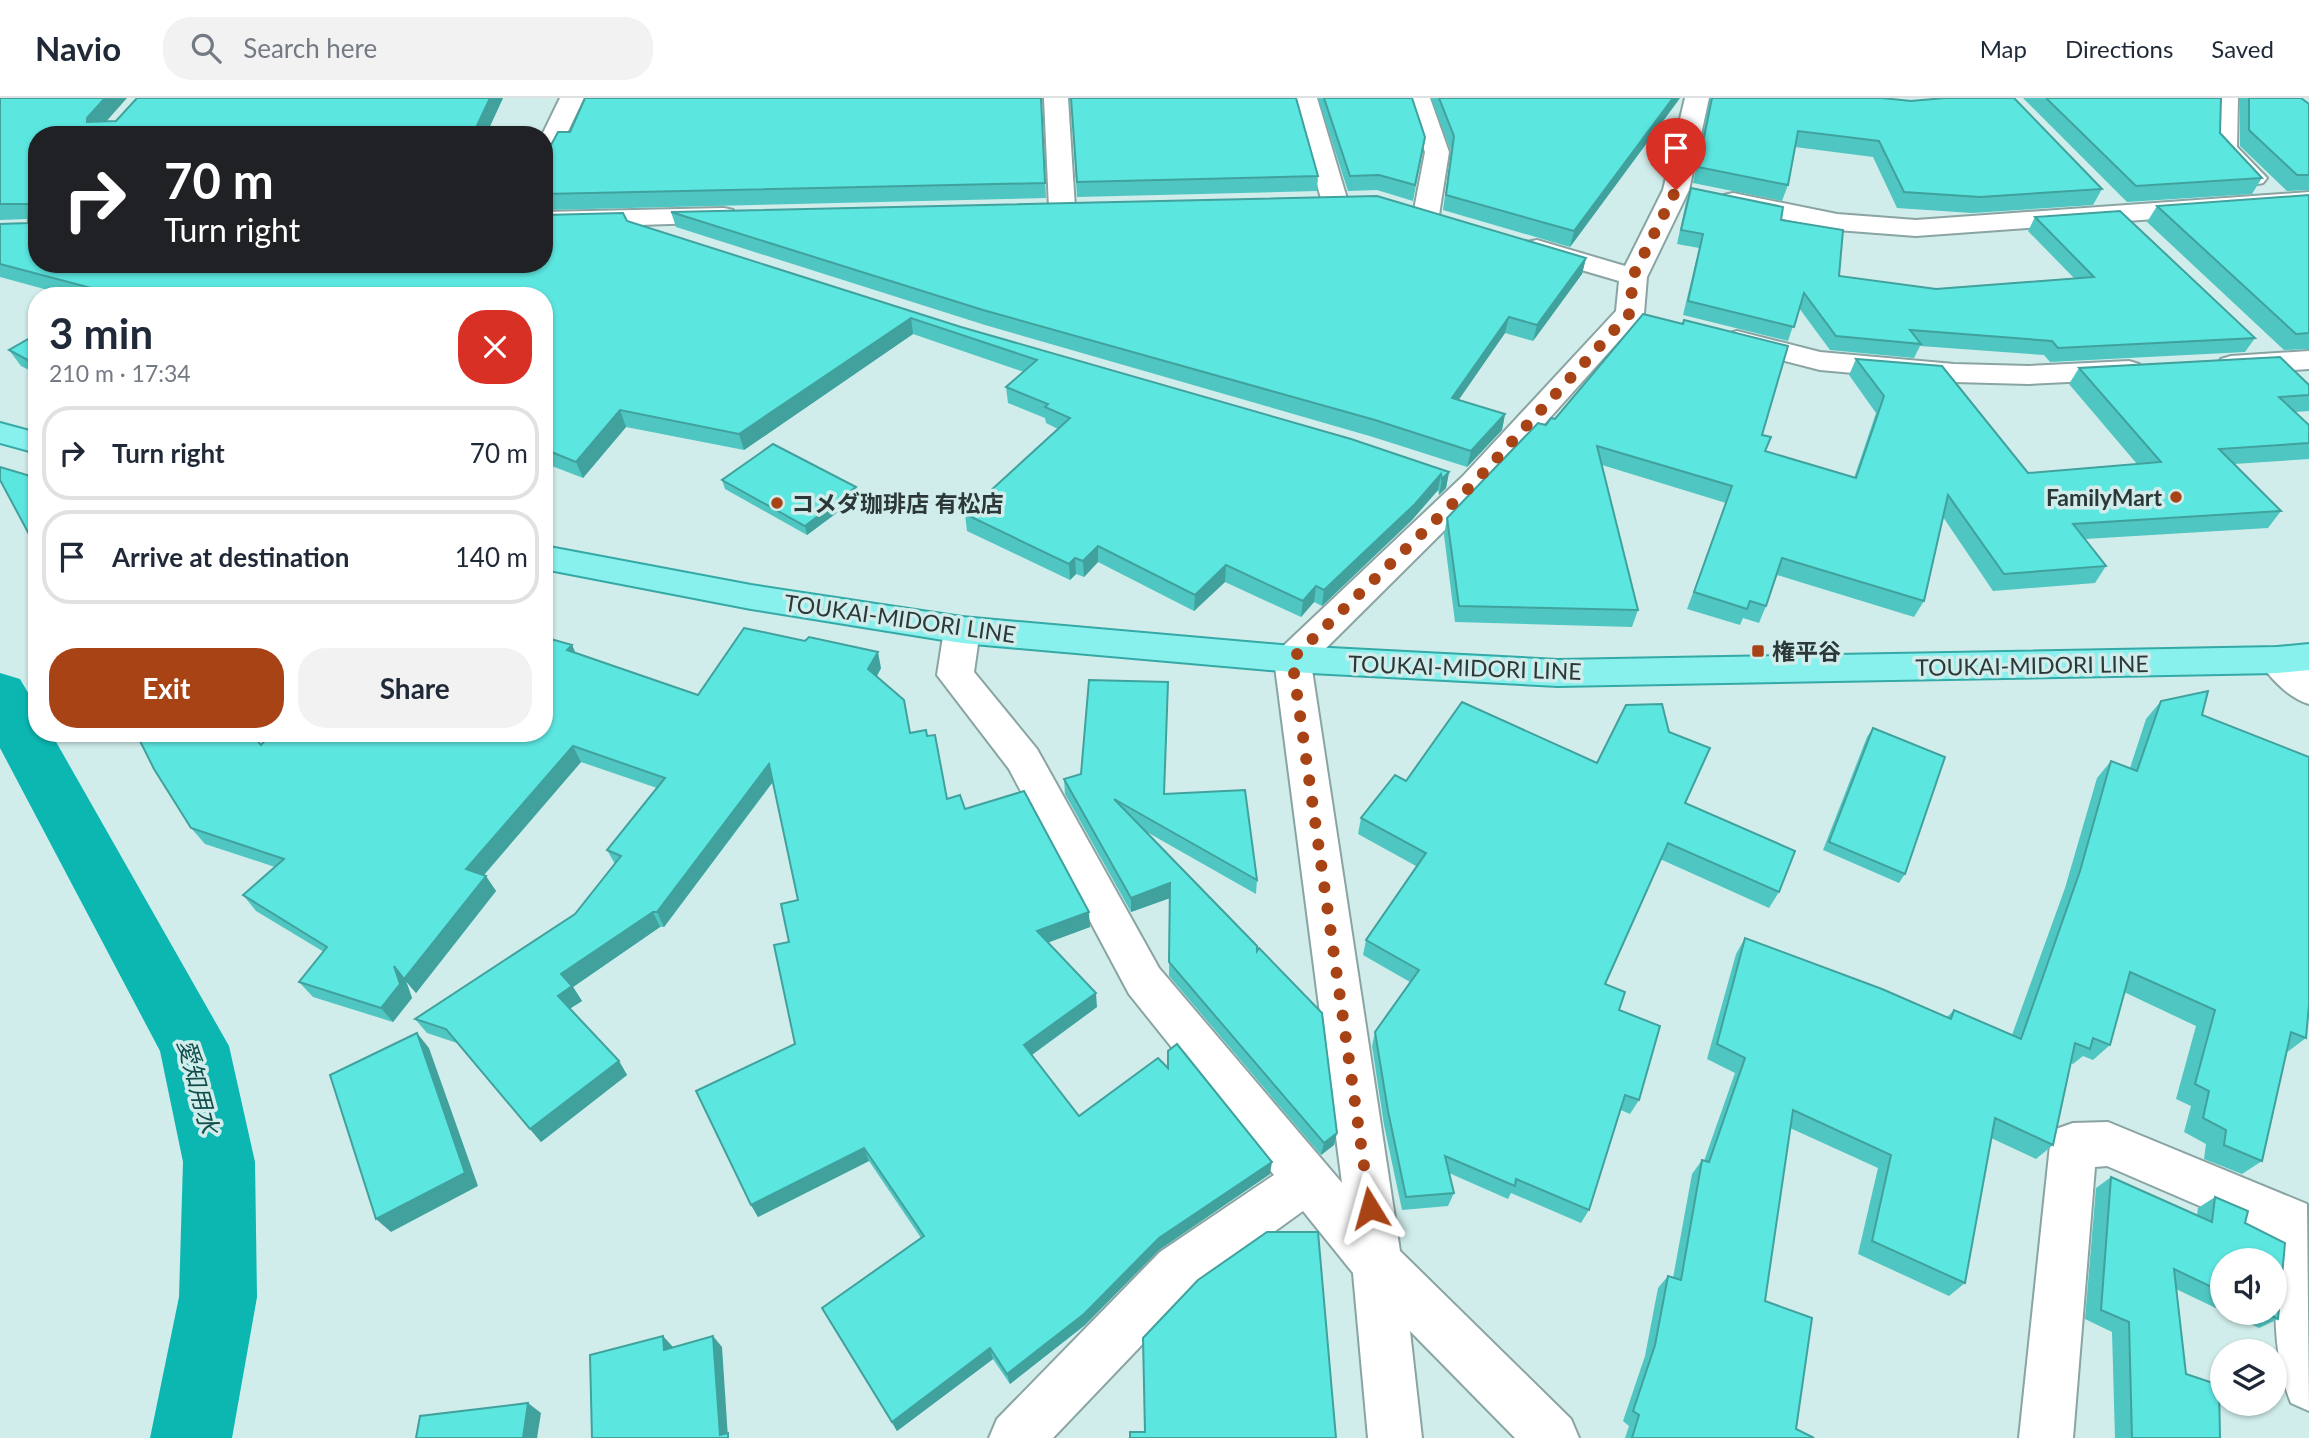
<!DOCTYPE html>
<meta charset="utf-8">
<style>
:root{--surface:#fff;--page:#f2f2f3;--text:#1f2937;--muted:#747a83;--line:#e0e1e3;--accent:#a84316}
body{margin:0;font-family:Lato,"Noto Sans JP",sans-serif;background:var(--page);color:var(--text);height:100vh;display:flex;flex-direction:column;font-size:26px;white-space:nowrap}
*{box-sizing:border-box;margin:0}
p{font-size:23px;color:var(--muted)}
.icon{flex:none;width:38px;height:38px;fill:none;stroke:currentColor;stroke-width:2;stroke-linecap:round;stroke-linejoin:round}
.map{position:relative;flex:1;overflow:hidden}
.details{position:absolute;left:28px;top:189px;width:525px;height:455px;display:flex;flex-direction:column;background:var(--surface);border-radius:28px;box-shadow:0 2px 5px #0004}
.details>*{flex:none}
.top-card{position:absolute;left:28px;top:28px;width:525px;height:147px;border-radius:28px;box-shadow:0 2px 5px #0004;background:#202124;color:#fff;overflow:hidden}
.fabs{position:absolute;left:2210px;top:1150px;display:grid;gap:14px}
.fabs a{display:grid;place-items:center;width:77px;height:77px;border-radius:50%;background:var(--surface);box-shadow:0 2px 5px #0004;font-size:35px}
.pin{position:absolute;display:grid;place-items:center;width:60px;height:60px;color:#fff;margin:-72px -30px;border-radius:50% 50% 50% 0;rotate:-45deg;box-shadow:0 0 7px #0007}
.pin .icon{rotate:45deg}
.me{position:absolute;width:77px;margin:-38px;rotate:352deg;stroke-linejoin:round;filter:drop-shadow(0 0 5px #0008)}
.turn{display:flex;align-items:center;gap:24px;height:147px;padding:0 21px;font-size:32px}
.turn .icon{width:91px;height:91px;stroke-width:2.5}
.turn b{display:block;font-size:49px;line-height:60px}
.round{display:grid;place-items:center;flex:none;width:74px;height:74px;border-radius:28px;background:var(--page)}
.overview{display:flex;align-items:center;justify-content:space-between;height:119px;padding:0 21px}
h1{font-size:42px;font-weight:700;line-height:52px}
.cta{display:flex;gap:14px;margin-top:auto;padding:14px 21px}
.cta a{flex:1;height:80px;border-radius:28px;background:var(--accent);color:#fff;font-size:28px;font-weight:700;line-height:80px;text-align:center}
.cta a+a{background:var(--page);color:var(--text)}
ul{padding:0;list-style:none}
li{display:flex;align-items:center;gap:21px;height:94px;margin:0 14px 10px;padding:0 7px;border:4px solid var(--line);border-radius:28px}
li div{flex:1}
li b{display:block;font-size:26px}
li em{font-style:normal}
header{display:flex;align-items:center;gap:42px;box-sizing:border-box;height:98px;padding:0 35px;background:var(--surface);border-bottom:2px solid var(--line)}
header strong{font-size:33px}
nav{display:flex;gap:38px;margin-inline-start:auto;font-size:24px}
.search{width:490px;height:63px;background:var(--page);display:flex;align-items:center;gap:18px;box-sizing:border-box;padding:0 24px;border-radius:28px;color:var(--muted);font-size:26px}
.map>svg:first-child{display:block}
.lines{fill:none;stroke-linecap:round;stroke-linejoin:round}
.canal{fill:#0cb6b1;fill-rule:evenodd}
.minor-casing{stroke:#89a4a2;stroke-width:4}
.major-casing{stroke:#34a9a6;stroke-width:4}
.minor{fill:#fff;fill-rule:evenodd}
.major{fill:#88f0ed;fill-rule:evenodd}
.wall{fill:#4fc6c1}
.shaded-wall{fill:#40a19d}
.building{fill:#5ce6e0;stroke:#40a19d;stroke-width:2}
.route{stroke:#a84316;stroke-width:12;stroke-dasharray:0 21.6}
.poi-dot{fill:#a84316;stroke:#d0edeb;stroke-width:2.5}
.labels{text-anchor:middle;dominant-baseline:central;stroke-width:7;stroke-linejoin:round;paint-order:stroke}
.poi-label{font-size:23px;font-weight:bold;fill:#2c3837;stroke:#d0edeb;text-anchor:start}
.street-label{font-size:23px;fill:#2c3837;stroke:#d0edeb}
.water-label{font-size:24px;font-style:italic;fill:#104d4b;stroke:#d0edeb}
</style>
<header>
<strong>Navio</strong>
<div class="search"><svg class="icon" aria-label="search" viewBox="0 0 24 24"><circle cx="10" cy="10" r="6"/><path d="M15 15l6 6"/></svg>Search here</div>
<nav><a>Map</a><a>Directions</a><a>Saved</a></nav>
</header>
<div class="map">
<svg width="2309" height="1340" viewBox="0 0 2309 1340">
<rect width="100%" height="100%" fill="#d0edeb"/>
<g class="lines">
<!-- canal -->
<polygon class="canal" points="0,575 20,581 37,610 37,635 51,635 229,948 255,1064 257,1199 232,1340 150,1340 179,1199 183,1064 160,953 0,650"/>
<!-- minor casing -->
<g class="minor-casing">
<g id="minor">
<polygon points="560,0 584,0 556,58 553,63 544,65 544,37 542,37"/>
<polygon points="1044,0 1068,0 1075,110 1071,116 1062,118 1053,116 1049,110"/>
<polygon points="1293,0 1317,0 1348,104 1344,110 1335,112 1326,110 1322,104"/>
<polygon points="1406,0 1430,0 1449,54 1439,117 1435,123 1426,125 1417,123 1413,117 1425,54"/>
<polygon points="1685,0 1709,0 1689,92 1647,179 1644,215 1485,392 1311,565 1400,1153 1571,1321 1579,1340 1515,1340 1410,1233 1422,1340 1368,1340 1353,1175 1303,1113 1196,1190 1053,1340 989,1340 997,1321 1160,1154 1274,1077 1129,896 1009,671 937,577 944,532 949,523 962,519 975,523 980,532 974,574 1037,651 1159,870 1342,1085 1274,561 1279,552 1463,378 1616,213 1619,183 1527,156 1524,150 1527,144 1537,142 1625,168 1663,92"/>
<path d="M2214,0H2238L2237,49L2267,80L2263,85C2242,91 2224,67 2213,51Z"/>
<polygon points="2309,94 2309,110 1916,138 1837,132 1733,111 1724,109 1720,103 1724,97 1733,95 1837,116 1916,122"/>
<polygon points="724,110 733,112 737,118 733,124 544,130 544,114"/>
<polygon points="1737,233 1820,254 1954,266 2029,268 2129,263 2139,266 2144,272 2139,278 2129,281 2029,286 1954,284 1820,272 1727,248 1722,242 1727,236"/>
<polygon points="2309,253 2309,271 2231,276 2221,273 2216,267 2221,261 2231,258"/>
<path d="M2277,549L2290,553L2309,570V606C2289,600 2269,580 2259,562L2264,553Z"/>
<path d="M2108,1024L2307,1106L2309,1313L2291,1305C2273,1262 2275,1208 2275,1162H2270L2267,1137L2107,1068L2095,1069L2073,1340H2019L2050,1047L2056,1031L2073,1025Z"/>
</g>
</g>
<!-- major casing -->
<g class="major-casing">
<g id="major">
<polygon points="0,325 37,335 37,355 0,345"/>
<polygon points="544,448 751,487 962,519 1292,548 1558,562 2277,549 2309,546 2309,572 2277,575 1558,588 1292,574 962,545 751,511 544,471"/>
</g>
</g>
<!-- minor -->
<use href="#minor" class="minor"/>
<!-- major -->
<use href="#major" class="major"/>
</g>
<!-- wall -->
<g class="wall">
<polygon points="0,0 106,24 116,23 137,0 503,0 487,34 536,34 537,37 37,37 37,166 627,123 961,229 1449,374 1446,390 1439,397 1438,392 1412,422 1322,508 1314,504 1301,519 1225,484 1194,513 1098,464 1084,479 1076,476 1070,482 967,433 965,416 1058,331 1046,325 1045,320 1008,305 1006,289 1024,274 913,236 744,352 626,329 583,380 544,365 544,198 70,198 0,179 0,126 28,125 28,121 0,122"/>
<polygon points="1041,0 1046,100 544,112 544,51 550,49 570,34"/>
<polygon points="1071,0 1318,78 1317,93 1077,99"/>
<polygon points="1318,0 1412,0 1425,39 1413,103 1377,92 1348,93"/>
<polygon points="1431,0 1680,0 1570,149 1443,112 1451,53"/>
<polygon points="1710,0 1882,0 2102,91 2093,107 1972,115 1897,110 1873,59 1795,49 1788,87 1782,103 1693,85"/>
<polygon points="2023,0 2221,0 2220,35 2262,80 2252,96 2127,104"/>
<polygon points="2240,0 2301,0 2309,6 2309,92 2287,93 2240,48"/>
<polygon points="1691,90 1781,122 1839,178 1936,191 2074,180 2028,133 2035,119 2255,240 2245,254 2050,264 2044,257 1920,248 1914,260 1830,252 1799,210 1788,243 1683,217 1699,150 1677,146 1686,104"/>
<polygon points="2309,97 2309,251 2284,252 2147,124 2157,108"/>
<polygon points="671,114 1586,160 1582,176 1533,243 1505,235 1458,302 1505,316 1502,332 1467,369 1373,339 985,227 676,129"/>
<polygon points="37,236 37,276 21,268 9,252"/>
<polygon points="1856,261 2028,375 2137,366 2069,286 2079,270 2309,287 2309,313 2295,314 2309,327 2309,361 2234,366 2281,413 2268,430 2085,441 2106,468 2095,485 1993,493 1943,419 1924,503 1914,519 1777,477 1766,508 1759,525 1743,520 1740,527 1687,511 1726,405 1602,367 1638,512 1632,529 1455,524 1444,437 1447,420 1546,327 1555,321 1762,337 1765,353 1854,380 1876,315 1849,277"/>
<polygon points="722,382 856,389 858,399 807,437 725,391"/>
<polygon points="572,547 575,554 698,597 881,570 877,578 910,635 927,638 947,701 965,711 1090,829 1048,844 1097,909 1032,957 1079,1018 1270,1076 1159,1152 1085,1227 1010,1286 993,1261 897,1333 822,1210 921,1140 869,1063 758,1119 751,1107 795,946 789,844 798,802 773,684 664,829 660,829 573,889 582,903 570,910 619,963 627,977 541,1044 457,945 427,935 415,921 575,816 615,766 607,752 657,690 581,664 484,777 496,793 416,895 406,883 412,900 393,924 313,899 299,884 324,854 256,813 243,797 275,769 205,746 191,730 261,647"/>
<polygon points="2161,603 2202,617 2306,940 2286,955 2262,1063 2242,1076 2204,1061 2206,1046 2184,1034 2191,1008 2176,1001 2196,928 2124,894 2110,947 2093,962 2083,958 2073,966 2071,965 2053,1047 2036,1061 1991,1040 1965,1185 1949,1198 1858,1156 1878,1070 1790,1030 1765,1203 1796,1331 1814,1340 1625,1340 1629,1328 1623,1323 1645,1258 1658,1190 1668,1178 1673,1180 1692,1076 1702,1062 1704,1063 1735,975 1707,961 1736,856 1745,840 1947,919 1954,912 2012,937 2065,790 2097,680 2111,663 2130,670 2146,621"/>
<polygon points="1873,630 1905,776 1899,785 1823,752 1867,639"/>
<polygon points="1064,681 1165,696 1257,782 1256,796 1145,733 1257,853 1337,1035 1334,1047 1321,1057 1169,878 1170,800 1131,814 1065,696"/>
<polygon points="1406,683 1685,705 1779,794 1769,810 1660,761 1605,886 1619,912 1639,1002 1630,1016 1621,1012 1589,1112 1581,1125 1511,1095 1508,1101 1449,1075 1454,1095 1448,1108 1402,1112 1384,1027 1372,948 1375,934 1410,884 1363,857 1366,842 1416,768 1358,736 1361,720"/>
<polygon points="2111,1079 2197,1117 2198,1110 2215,1099 2222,1162 2222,1213 2176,1191 2186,1276 2220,1340 2115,1340 2112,1234 2085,1221 2096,1090"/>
<polygon points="2226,1214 2265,1214 2278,1221 2259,1230"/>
</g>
<!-- shaded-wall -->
<g class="shaded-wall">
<polygon points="105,0 127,0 96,35 87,24 87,20"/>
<polygon points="490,0 503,0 486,37 474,34"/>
<polygon points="1673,0 1680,0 1570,149 1574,133"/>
<polygon points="1586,160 1582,176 1533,243 1537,227"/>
<polygon points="1509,219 1505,235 1449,316 1452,300"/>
<polygon points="911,220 913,236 744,352 739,336"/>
<polygon points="620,312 626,329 583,380 576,364"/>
<polygon points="1505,316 1502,332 1467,369 1471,353"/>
<polygon points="1449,374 1446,390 1439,397 1442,381"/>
<polygon points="1441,376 1438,392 1412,422 1322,508 1324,492"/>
<polygon points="856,389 858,399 807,437 805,428"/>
<polygon points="1098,448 1098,464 1084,479 1083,463"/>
<polygon points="1075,460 1076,476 1070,482 1069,466"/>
<polygon points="1226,467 1225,484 1194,513 1195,497"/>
<polygon points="1316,488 1314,504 1301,519 1303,503"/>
<polygon points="572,547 579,563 567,552"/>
<polygon points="878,554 881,570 872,587 868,571"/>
<polygon points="573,648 581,664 476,786 466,771"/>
<polygon points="769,666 774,682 664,829 657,814"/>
<polygon points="486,778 496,793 416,895 404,881"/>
<polygon points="1170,785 1170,800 1131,814 1131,800"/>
<polygon points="653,814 660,829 573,889 582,903 568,912 558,898 561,876"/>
<polygon points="1089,814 1090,829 1039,848 1037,833"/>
<polygon points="394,868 406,883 412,900 393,924 381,910"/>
<polygon points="1096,895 1097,909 1026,961 1024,947"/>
<polygon points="417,935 429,950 478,1088 391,1134 376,1121"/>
<polygon points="619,963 627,977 541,1044 530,1031"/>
<polygon points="1337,1035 1334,1047 1321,1057 1324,1045"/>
<polygon points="864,1050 869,1063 758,1119 751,1107"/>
<polygon points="1272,1064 1270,1076 1159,1152 1085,1227 1010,1286 1007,1276 1159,1140"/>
<polygon points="663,1238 673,1249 664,1252"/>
<polygon points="713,1238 722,1249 728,1340 720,1337"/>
<polygon points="990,1250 993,1261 897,1333 892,1324"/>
<polygon points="528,1305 541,1315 537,1340 523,1340"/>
</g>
<!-- building -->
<g class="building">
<polygon points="0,0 105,0 87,20 87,24 116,23 137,0 490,0 474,34 536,34 536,37 37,37 37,166 544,166 544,117 623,115 627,123 961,229 1351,341 1449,374 1442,381 1441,376 1415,406 1324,492 1316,488 1303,503 1226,467 1195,497 1098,448 1083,463 1075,460 1069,466 965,416 1070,320 1045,309 1048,306 1006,289 1037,262 911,220 739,336 620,312 576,364 544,351 544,198 106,198 110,195 0,166 0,126 28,125 29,106 0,106"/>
<polygon points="585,0 1041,0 1045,85 544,96 544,51 550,49 558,34 570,34"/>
<polygon points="1071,0 1296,0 1318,78 1077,84"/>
<polygon points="1324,0 1412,0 1425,39 1415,87 1379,77 1350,78"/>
<polygon points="1439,0 1673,0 1574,133 1446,97 1454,38"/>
<polygon points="1712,0 1882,0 1911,3 1945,0 2014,0 2102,91 1980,99 1904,94 1879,43 1798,33 1788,87 1698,69"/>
<polygon points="2046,0 2221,0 2220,35 2262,80 2136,88"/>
<polygon points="2249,0 2301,0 2309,6 2309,77 2297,77 2249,32"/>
<polygon points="1691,90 1783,109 1781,122 1843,132 1839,178 1936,191 2094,179 2035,119 2120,113 2255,240 2058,250 2052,243 1910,232 1921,246 1836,238 1804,195 1794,229 1688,203 1703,136 1681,132"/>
<polygon points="2309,97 2309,235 2296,236 2157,108"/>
<polygon points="1377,98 1586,160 1537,227 1509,219 1452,300 1505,316 1471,353 1375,322 983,212 671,114"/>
<polygon points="1643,216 1683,226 1684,222 1788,248 1762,337 1771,339 1765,353 1856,380 1884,298 1856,261 1942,268 2028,375 2161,364 2079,270 2280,259 2309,287 2309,297 2279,299 2309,327 2309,345 2219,351 2281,413 2073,426 2106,468 2004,476 1948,397 1924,503 1782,460 1766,508 1750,503 1747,511 1694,494 1732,388 1597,348 1638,512 1459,508 1447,420 1538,325 1546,327 1551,320 1555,321"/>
<polygon points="37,236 37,267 9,252"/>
<polygon points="773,346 856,389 805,428 722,382"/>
<polygon points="0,369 37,380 37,451 0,382"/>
<polygon points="744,530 805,543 809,539 878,554 868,571 904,602 910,635 926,632 927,638 935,637 947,701 960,697 965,711 1024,693 1089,814 1037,833 1096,895 1024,947 1079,1018 1158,960 1168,970 1168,953 1177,946 1272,1064 1159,1140 1084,1216 1007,1276 990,1250 892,1324 822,1210 924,1138 864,1050 751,1107 696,993 795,946 774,847 789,844 781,806 798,802 769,666 657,814 653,814 561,876 572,888 558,898 619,963 530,1031 446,931 415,921 575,816 621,758 607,752 665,680 573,648 466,771 486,778 404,881 394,868 400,886 381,910 299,884 327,849 243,797 284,761 191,730 154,671 136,635 250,635 261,647 272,635 544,635 544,539 572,547 567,552 698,597"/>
<polygon points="1089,582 1168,584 1164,696 1245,692 1257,782 1114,701 1257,848 1257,853 1259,850 1322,915 1337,1035 1324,1045 1169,864 1170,785 1131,800 1064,681 1081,676"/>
<polygon points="2208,593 2202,617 2309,659 2309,907 2306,940 2291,934 2262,1063 2224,1047 2226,1032 2203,1020 2209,993 2195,986 2215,912 2130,874 2110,947 2093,940 2090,951 2075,945 2053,1047 1995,1020 1965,1185 1872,1143 1891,1057 1793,1012 1765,1203 1812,1220 1796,1331 1814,1340 1632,1340 1639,1317 1633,1313 1655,1247 1668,1178 1681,1182 1702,1062 1709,1064 1745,960 1717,946 1745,840 1882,891 1951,921 1954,912 2021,941 2080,773 2111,663 2137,673 2161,603"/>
<polygon points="1462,604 1597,665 1626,607 1662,606 1669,634 1710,650 1685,705 1795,753 1779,794 1668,745 1605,886 1625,894 1619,912 1660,928 1639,1002 1625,997 1589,1112 1516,1081 1515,1088 1445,1058 1454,1095 1406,1099 1388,1013 1375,934 1419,872 1366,842 1426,755 1361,720 1395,677 1406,683"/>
<polygon points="1873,630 1945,659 1905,776 1829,744"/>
<polygon points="417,935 465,1075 376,1121 330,977"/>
<polygon points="2111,1079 2212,1124 2215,1099 2248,1113 2245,1125 2285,1145 2278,1221 2265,1214 2275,1214 2275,1162 2222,1162 2222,1194 2174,1171 2186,1276 2219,1287 2220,1340 2132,1340 2129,1224 2101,1212"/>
<polygon points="1267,1134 1318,1134 1336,1340 1130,1340 1130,1334 1145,1334 1143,1240 1198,1182"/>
<polygon points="663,1238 664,1252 713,1238 720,1337 728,1335 728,1340 592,1340 590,1257"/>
<polygon points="528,1305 523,1340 416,1340 420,1318"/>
</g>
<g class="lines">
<!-- route -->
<polyline class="route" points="1370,1110 1292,561 1474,385 1630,215 1633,178 1676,92"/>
</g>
<!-- markers -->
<g class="poi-dot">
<circle cx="2176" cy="399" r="7"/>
<circle cx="777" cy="405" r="7"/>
<rect x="1751" y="546" width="14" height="14" rx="3.5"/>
</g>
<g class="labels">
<!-- poi labels -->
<g class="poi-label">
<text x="2162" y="399" text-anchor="end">FamilyMart</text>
<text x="791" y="405">コメダ珈琲店 有松店</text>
<text x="1772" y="553">権平谷</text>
</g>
<!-- street labels -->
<g class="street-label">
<text transform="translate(900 520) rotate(8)">TOUKAI-MIDORI LINE</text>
<text transform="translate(2032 567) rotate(-1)">TOUKAI-MIDORI LINE</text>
<text transform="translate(1465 569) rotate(2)">TOUKAI-MIDORI LINE</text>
</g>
<!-- water labels -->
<g class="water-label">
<text transform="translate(199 988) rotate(75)">愛知用水</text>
</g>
</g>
</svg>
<div class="fabs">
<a><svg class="icon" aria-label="sound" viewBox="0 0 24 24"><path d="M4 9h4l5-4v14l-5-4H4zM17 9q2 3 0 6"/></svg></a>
<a><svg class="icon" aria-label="layers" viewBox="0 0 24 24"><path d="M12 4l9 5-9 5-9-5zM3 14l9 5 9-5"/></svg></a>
</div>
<div class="pin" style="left:1676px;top:92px;background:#d93025"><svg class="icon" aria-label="arrive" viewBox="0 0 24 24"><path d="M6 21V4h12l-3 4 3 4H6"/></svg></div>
<svg class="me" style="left:1370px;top:1110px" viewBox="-20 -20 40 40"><path d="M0-17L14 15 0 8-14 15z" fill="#a84316" stroke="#fff" stroke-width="4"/></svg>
<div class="top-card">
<div class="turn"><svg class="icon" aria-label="right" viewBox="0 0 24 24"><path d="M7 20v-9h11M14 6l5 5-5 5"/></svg><div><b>70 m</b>Turn right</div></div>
</div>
<section class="details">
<div class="overview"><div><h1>3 min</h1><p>210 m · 17:34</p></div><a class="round" style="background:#d93025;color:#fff"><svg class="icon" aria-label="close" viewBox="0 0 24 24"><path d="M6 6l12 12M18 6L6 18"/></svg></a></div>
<ul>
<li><svg class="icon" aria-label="right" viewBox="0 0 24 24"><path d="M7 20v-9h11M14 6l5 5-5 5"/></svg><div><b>Turn right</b></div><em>70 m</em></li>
<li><svg class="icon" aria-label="arrive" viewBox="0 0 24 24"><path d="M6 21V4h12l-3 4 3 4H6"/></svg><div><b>Arrive at destination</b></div><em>140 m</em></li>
</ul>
<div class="cta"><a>Exit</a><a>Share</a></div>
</section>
</div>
